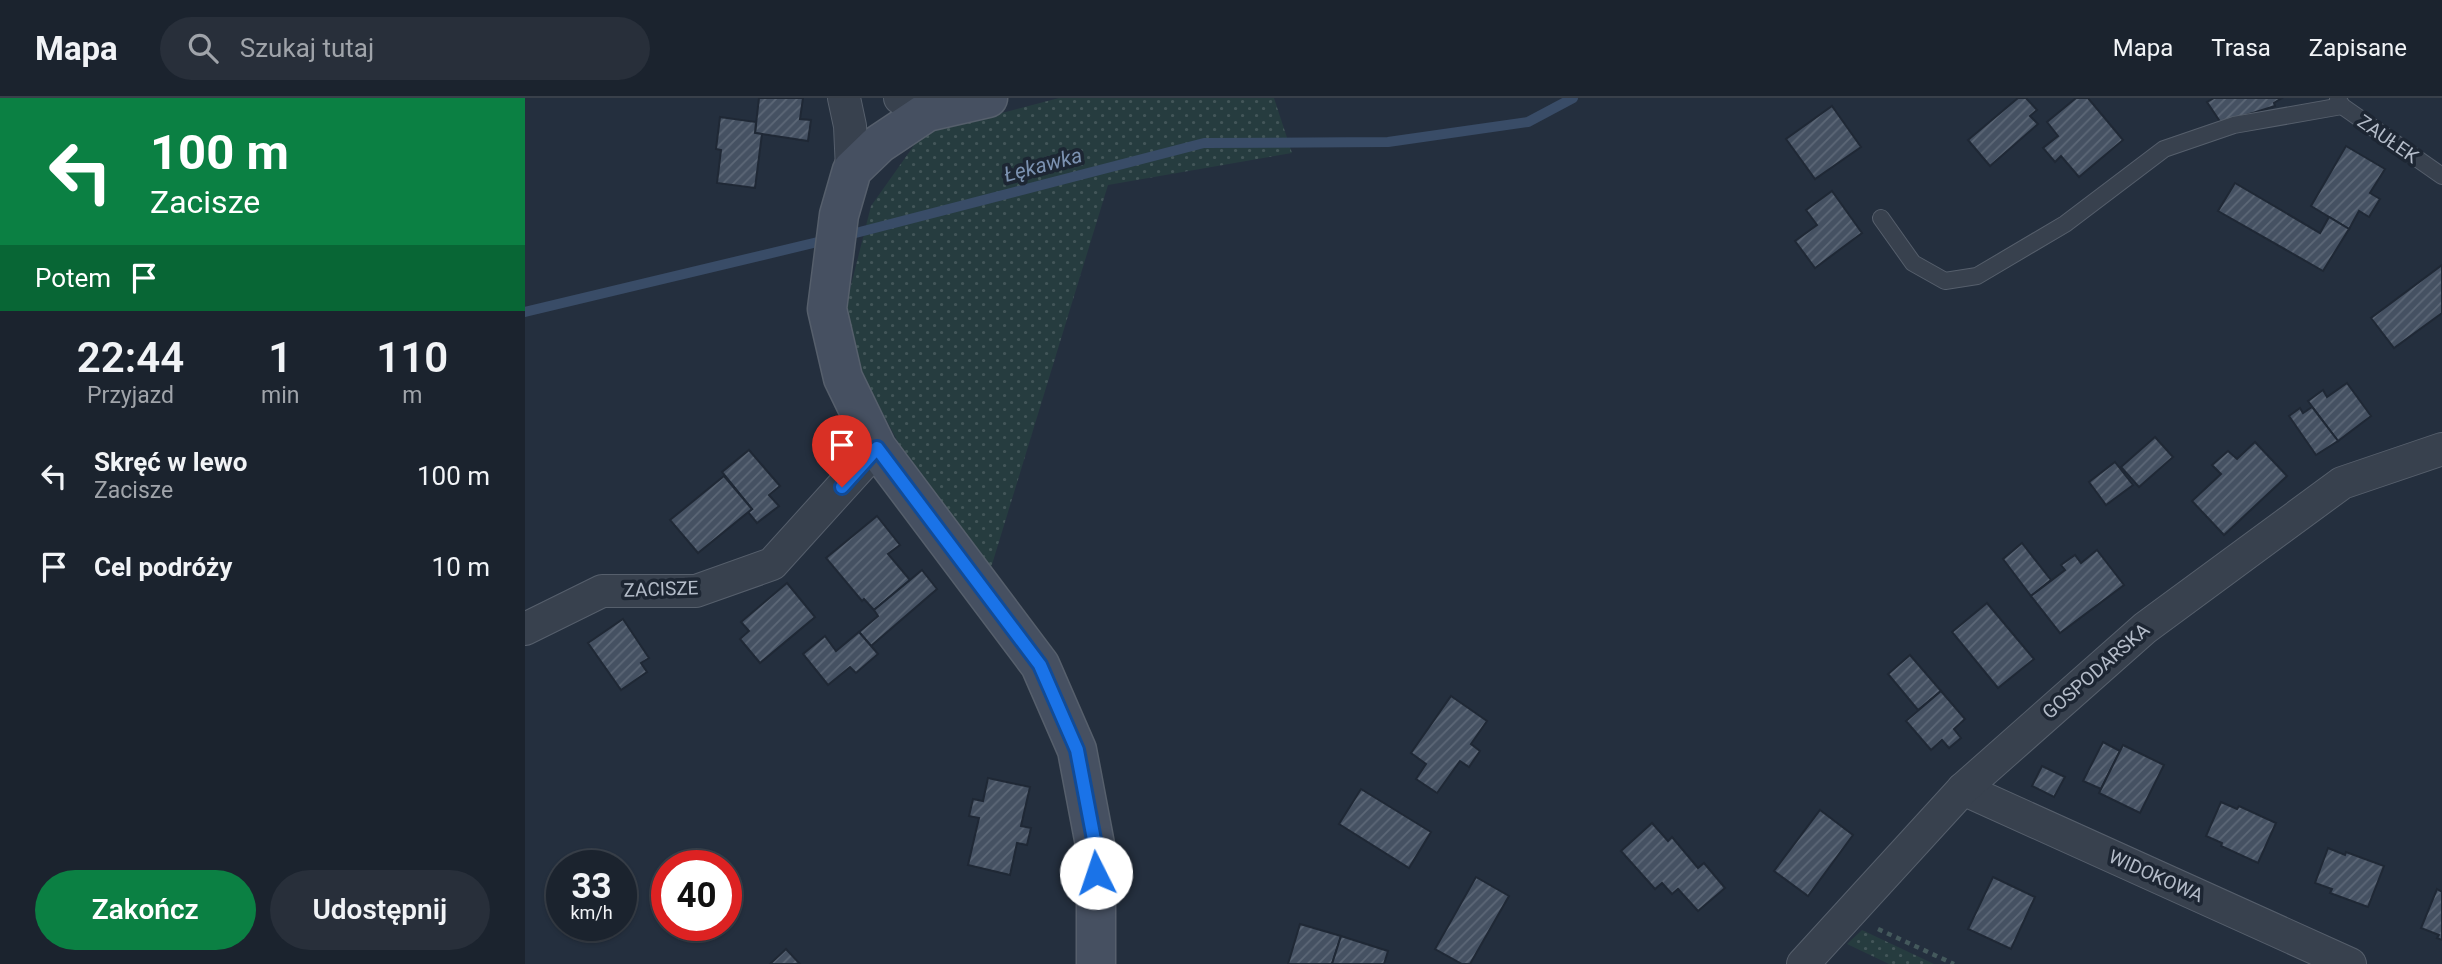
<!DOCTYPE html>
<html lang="pl">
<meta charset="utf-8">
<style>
:root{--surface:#1b232e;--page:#282f3a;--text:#f1f3f6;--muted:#a0a4aa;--line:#39404a;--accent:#0b8043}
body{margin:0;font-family:Roboto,sans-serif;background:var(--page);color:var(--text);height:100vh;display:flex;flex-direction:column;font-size:26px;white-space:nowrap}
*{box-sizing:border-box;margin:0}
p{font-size:23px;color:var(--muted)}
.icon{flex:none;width:38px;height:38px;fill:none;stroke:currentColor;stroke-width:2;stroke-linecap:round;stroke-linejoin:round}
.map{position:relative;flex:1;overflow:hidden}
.panel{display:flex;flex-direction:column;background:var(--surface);width:525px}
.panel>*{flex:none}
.banner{background:#0b8043;color:#fff;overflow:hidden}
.speed{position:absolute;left:21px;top:752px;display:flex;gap:14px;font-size:35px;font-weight:700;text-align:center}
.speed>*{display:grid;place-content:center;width:91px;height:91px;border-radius:50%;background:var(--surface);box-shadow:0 2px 5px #0004,0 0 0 2px var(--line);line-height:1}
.speed small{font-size:18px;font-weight:400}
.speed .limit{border:10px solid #d22;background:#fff;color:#111}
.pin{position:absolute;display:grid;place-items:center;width:60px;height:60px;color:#fff;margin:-72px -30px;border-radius:50% 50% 50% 0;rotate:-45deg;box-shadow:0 0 7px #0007}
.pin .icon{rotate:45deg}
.me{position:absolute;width:77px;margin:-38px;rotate:356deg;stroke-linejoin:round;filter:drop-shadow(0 0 5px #0008)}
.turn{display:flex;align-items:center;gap:24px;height:147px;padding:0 35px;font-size:32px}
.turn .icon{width:91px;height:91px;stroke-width:2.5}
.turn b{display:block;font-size:49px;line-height:60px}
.then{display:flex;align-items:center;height:66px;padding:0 35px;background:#0003;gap:14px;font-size:26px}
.eta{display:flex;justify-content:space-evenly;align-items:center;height:119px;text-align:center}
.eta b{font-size:42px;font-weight:600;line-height:49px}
.cta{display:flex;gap:14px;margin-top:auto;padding:14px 35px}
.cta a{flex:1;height:80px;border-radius:42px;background:var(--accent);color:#fff;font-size:28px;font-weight:600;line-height:80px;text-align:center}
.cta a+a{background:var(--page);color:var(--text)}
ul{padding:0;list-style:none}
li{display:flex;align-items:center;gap:21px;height:91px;padding:0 35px}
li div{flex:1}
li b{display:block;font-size:26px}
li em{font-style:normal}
header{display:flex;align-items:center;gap:42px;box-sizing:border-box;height:98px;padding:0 35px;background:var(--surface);border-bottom:2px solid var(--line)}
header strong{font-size:33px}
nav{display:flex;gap:38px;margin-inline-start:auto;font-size:24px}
.search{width:490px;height:63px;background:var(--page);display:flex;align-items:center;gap:18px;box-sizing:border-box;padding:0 24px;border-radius:38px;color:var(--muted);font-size:26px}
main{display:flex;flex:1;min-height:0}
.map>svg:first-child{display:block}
.grass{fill:url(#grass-dots)}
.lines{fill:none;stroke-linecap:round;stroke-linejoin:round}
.stream{stroke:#394c67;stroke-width:10}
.building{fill:url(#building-hatch);stroke:#1f2835;stroke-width:2}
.lane-casing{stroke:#565f6c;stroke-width:18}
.street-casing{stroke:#565f6c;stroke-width:34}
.secondary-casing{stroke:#565f6c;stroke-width:41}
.path{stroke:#44595c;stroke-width:4.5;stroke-dasharray:5 5;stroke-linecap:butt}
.lane{stroke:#38414e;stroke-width:16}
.street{stroke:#38414e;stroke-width:32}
.secondary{stroke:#465061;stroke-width:38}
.route-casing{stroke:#114b97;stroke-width:18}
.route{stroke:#1a73e8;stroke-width:12}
.labels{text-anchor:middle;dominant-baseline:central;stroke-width:7;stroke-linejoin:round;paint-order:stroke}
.street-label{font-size:19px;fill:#b4bcc9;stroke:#1d2633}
.water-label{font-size:21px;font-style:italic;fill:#7c92b1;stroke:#1d2633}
</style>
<header>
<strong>Mapa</strong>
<div class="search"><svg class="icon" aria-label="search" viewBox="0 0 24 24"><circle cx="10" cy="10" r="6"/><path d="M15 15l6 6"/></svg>Szukaj tutaj</div>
<nav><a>Mapa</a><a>Trasa</a><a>Zapisane</a></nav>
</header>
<main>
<section class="panel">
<div class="banner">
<div class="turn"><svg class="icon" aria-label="left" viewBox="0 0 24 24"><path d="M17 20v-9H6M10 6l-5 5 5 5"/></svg><div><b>100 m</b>Zacisze</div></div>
<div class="then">Potem<svg class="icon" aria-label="arrive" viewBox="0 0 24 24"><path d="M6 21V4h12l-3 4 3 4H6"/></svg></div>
</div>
<div class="eta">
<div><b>22:44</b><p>Przyjazd</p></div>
<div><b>1</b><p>min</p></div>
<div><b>110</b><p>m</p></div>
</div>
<ul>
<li><svg class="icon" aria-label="left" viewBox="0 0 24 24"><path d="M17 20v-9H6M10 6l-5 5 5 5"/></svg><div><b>Skręć w lewo</b><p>Zacisze</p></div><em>100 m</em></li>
<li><svg class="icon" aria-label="arrive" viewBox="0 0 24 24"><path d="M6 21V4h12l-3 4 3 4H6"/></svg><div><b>Cel podróży</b></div><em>10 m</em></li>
</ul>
<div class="cta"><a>Zakończ</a><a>Udostępnij</a></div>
</section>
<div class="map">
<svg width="1917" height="866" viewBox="0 0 1917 866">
<defs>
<pattern id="grass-dots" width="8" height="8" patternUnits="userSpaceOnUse" patternTransform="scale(1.75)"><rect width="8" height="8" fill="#263c3f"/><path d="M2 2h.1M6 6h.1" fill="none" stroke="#435659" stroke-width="1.8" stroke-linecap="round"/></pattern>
<pattern id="building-hatch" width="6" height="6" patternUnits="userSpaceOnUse" patternTransform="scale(1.75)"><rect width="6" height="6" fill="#455162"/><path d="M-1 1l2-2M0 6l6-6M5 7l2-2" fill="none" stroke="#5d6877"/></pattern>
</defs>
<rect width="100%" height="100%" fill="#242f3e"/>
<!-- grass -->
<g class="grass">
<polygon points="534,0 749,0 767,55 583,87 465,473 384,365 334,270 320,211 346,108 397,36"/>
<polygon points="1337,832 1409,866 1364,866 1322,846"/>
</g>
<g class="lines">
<!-- stream -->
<g class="stream">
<polyline points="319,138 679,45 863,44 1003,24 1048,0"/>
<polyline points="0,214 301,142"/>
</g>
</g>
<!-- building -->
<g class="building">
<polygon points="234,0 278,0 275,21 286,22 283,43 230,35"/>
<polygon points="1493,0 1501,0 1512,12 1505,18 1513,26 1465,68 1443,42"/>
<polygon points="1551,0 1563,0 1598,42 1554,79 1536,58 1530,64 1518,50 1533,38 1522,24"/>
<polygon points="1689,0 1757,0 1749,5 1750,8 1696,25 1682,4"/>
<polygon points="1307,8 1336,49 1290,81 1261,41"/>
<polygon points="195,19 231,24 230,35 237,36 230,90 192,85 196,52 191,51"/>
<polygon points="1821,48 1860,71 1845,95 1855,101 1844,119 1834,113 1824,131 1786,108"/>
<polygon points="1710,85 1795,135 1804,119 1824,131 1798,173 1693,113"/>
<polygon points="1307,93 1337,135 1290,170 1270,143 1292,127 1281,112"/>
<polygon points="1917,167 1917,215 1869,250 1846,220"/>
<polygon points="1822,285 1846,318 1813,343 1783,303 1798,292 1802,299"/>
<polygon points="1787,309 1813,343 1791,357 1764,318 1775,310 1778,315"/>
<polygon points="1630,339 1648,359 1614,389 1596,369"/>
<polygon points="1730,344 1762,378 1699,437 1667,403 1696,376 1687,367 1703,353 1712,361"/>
<polygon points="224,352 255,388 244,397 254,408 232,425 223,414 227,411 197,374"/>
<polygon points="1590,364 1608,387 1581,407 1564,384"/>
<polygon points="199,378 227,411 173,455 145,422"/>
<polygon points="352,418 375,447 363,456 385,482 349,512 339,501 337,503 301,460"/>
<polygon points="1497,445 1526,482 1506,498 1478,461"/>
<polygon points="1572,452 1599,487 1535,535 1506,498 1540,472 1536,467 1550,457 1556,465"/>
<polygon points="397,472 412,491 346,548 334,534 353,518 349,512"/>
<polygon points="262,485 290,519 235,565 215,541 224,533 216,524"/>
<polygon points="1462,505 1509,561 1473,590 1427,534"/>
<polygon points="98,521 124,560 116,565 122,574 96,592 63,545"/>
<polygon points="334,534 353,556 331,575 325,569 303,587 278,556 300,538 311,553"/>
<polygon points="1385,557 1416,593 1393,612 1363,576"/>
<polygon points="1416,593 1440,621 1429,631 1436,640 1424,650 1417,642 1406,652 1381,623"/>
<polygon points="926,598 962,623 946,646 955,653 944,669 935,663 912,695 891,681 901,666 886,655"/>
<polygon points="1578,644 1595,653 1576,691 1558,683"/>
<polygon points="1598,647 1639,667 1615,715 1574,695"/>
<polygon points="1517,668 1540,679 1529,699 1507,688"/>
<polygon points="463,680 505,689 496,728 506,730 502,747 492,745 485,777 443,767 454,720 444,718 448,701 458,703"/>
<polygon points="836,691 906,734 884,770 814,726"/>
<polygon points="1696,704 1712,711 1714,708 1751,725 1733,765 1696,748 1697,745 1681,738"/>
<polygon points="1295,712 1328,737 1283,798 1249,773"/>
<polygon points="1127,725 1143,743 1147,739 1173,770 1179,765 1200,790 1173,813 1153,791 1147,796 1137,785 1130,791 1096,753"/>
<polygon points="1803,750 1820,757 1821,754 1859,768 1843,809 1805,795 1807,791 1790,785"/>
<polygon points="951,779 984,798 945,866 937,866 910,851"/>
<polygon points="1468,779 1510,799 1486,851 1443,831"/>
<polygon points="1912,791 1917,794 1917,842 1912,840 1914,837 1896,830"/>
<polygon points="775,826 816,838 807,866 763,866"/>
<polygon points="816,838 863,853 859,866 807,866"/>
<polygon points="261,851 275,866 245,866"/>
</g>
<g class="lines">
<!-- lane casing -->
<g class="lane-casing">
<g id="lane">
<polyline points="1813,1 1817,8 1917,78"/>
<polyline points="1356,120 1388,165 1420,183 1452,178 1540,126 1639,51 1709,27 1817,8"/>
</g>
</g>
<!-- street casing -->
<g class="street-casing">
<g id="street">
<polyline points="319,0 325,28 327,72"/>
<polyline points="375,0 402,14"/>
<polyline points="0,531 77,493 171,493 247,466 352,350"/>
<polyline points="1438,691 1825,866"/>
<polyline points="1278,866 1438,691 1620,530 1817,385 1917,351"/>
</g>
</g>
<!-- secondary casing -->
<g class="secondary-casing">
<polyline id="secondary" points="463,0 402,14 354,46 327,72 314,117 302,211 318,280 352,350 515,567 552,652 571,752 571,866"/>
</g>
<!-- path -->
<polyline class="path" points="1353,831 1429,866"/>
<!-- lane -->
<use href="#lane" class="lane"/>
<!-- street -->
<use href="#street" class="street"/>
<!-- secondary -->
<use href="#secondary" class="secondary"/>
</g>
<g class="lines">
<!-- route casing -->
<g class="route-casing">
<polyline id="route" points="317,389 352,350 515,567 552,652 571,752 571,775"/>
</g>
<!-- route -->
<use href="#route" class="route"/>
</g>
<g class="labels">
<!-- street labels -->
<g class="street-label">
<text transform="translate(1863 41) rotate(35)">ZAUŁEK</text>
<text transform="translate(136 491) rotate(-2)">ZACISZE</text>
<text transform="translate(1571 573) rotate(-41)">GOSPODARSKA</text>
<text transform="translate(1631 778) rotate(24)">WIDOKOWA</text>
</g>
<!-- water labels -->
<g class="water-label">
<text transform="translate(518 67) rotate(-15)">Łękawka</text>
</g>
</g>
</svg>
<div class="speed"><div>33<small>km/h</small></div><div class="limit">40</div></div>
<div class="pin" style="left:317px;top:389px;background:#d93025"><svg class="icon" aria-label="arrive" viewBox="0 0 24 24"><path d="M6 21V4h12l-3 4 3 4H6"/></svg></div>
<svg class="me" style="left:571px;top:775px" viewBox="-20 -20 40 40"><circle r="19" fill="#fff"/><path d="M0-13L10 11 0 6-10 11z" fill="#1a73e8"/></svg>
</div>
</main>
